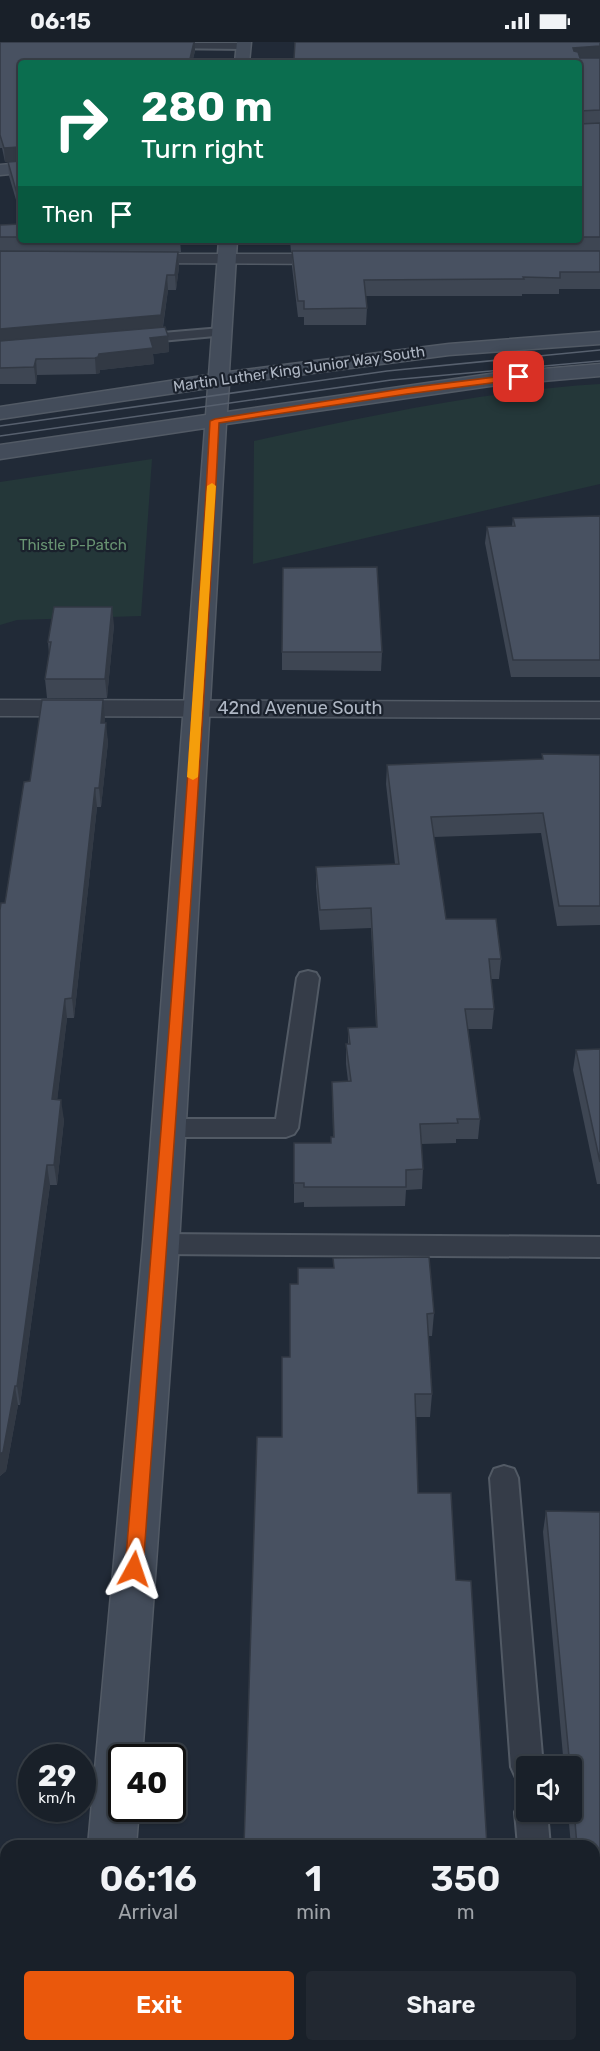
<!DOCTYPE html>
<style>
:root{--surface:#192029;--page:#222831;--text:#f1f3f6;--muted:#9fa3a8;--line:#373e46;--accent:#ea580c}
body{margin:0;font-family:Rubik,sans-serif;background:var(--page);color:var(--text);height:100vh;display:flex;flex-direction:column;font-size:22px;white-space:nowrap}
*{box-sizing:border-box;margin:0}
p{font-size:20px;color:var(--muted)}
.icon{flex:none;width:33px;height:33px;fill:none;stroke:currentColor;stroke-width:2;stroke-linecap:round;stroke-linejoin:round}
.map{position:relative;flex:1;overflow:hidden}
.drawer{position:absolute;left:0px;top:1798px;width:600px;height:212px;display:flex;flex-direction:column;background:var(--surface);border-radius:18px 18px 0 0;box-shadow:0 2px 4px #0004,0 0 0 2px var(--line)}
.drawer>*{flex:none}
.banner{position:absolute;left:18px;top:18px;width:564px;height:183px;border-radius:6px;box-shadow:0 2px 4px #0004,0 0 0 2px var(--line);background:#0b6e4f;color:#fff;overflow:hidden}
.tools{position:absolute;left:516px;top:1714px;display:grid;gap:12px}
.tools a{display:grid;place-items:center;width:66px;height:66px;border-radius:6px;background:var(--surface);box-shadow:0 2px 4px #0004,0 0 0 2px var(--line);font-size:30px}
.speed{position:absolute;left:18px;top:1702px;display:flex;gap:12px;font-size:30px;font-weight:700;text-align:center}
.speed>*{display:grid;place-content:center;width:78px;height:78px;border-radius:50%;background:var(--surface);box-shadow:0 2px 4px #0004,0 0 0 2px var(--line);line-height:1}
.speed small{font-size:15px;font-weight:400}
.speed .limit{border:3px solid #111;border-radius:9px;background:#fff;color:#111}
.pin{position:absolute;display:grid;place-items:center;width:51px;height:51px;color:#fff;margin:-26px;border-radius:12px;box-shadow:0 3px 9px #0006}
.me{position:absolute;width:66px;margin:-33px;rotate:5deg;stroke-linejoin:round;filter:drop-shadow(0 0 4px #0008)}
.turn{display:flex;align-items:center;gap:21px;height:126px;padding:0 24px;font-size:27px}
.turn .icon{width:78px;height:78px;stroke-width:2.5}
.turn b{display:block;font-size:42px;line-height:51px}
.then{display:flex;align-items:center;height:57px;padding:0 24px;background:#0003;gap:12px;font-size:22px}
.eta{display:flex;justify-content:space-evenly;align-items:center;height:102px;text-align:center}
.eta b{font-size:36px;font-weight:600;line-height:42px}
.button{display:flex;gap:12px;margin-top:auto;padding:12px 24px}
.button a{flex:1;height:69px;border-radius:6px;background:var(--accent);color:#fff;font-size:24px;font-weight:600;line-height:69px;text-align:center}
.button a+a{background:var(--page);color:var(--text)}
.status{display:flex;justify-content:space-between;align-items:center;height:42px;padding:0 30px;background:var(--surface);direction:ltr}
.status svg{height:16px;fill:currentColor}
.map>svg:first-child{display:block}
.green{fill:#243739}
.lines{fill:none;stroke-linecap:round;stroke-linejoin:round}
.lane-casing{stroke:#525a65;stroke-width:4}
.street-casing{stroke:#525a65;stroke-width:3}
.secondary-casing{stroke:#525a65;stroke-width:3}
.lane{fill:#353c48;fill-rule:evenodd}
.street{fill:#353c48;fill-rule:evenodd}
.secondary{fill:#434c5a;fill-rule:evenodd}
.tram{stroke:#57606e;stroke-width:1.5}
.wall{fill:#3e4653}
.shaded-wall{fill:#323944}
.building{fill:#485161;stroke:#323944;stroke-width:1.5}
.route{fill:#ea580c;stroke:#983908;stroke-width:1.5}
.slow{fill:#f59e0b}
.labels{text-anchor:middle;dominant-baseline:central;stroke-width:4.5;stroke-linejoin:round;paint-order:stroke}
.far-street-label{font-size:15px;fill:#afb7c4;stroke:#1a212c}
.far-park-label{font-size:15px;fill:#689372;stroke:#1a212c}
.street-label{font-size:18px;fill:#afb7c4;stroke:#1a212c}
</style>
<div class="status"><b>06:15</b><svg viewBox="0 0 49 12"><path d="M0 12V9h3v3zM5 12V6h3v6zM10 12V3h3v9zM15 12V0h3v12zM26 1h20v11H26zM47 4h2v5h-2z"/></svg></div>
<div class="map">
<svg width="600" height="2009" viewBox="0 0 600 2009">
<rect width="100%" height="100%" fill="#212a37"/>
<!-- green -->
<g class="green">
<path d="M600,342V442L253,522L254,399C369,374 483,349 600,342Z"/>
<polygon points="152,417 141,574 17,578 0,583 0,440"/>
</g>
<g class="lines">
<!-- lane casing -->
<g class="lane-casing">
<g id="lane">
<polygon points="164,1 243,1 248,4 243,7 161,6 161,2"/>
<polygon points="221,286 228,290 226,293 139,301 132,297 139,293"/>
<polygon points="308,929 316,931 319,936 298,1086 294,1092 286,1095 169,1095 161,1092 157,1086 161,1080 169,1077 276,1077 297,936 300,931"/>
<polygon points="161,1192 600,1195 600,1215 161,1212 152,1209 148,1202 152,1195"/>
<polygon points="504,1424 514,1427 518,1436 543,1725 526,1725 526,1740 516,1736 511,1725 490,1436 494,1427"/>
<polygon points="526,1756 526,1770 547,1770 550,1804 518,1804 515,1770 520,1759"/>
<rect x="532" y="2004" width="36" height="5"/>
</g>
</g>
<!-- street casing -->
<g class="street-casing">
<g id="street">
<polygon points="134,212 337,212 343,213 346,217 343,221 337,222 128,221 125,217 128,213"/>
<polygon points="0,658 600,660 600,676 0,674"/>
<rect x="0" y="1905" width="6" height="50"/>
<polygon points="594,1964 600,1964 600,2009 577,2009 574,2004 594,2004"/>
</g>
</g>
<!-- secondary casing -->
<g class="secondary-casing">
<g id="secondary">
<polygon points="237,0 251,0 249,21 235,21"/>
<polygon points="21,121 21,131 0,133 0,123"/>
<polygon points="219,198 237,198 229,330 449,302 600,290 600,302 449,313 229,342 227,370 497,331 600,322 600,334 497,343 226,382 179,1202 142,1716 122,1716 122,1767 139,1767 136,1804 88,1804 143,1202 205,386 0,417 0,403 206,373 208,346 0,377 0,365 209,333"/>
<rect x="69" y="2004" width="52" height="5"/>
</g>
</g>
<!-- lane -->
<use href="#lane" class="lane"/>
<!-- street -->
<use href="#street" class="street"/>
<!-- secondary -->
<use href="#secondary" class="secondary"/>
<!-- tram -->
<g class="tram">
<polyline points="0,384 387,329 600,308"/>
<polyline points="0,394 391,338 600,319"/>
</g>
</g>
<!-- wall -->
<g class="wall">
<polygon points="0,0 195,0 195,9 192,21 21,21 21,175 9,134 8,120 16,119 5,120 2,106 0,106"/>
<polygon points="600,0 600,247 559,247 559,252 522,252 522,254 366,254 367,266 366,283 304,283 304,275 298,275 292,225 292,210 291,210 290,198 579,198 579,21 294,17"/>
<polygon points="21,182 21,198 180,198 181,210 178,210 179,225 176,248 168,248 163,285 168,294 169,310 153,312 154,322 100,328 100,331 96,332 37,333 36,342 0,342 0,183"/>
<polygon points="600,474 600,635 511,635 485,501 487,485 512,484 513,476"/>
<polygon points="114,583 107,656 47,656 45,637 49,612 48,600"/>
<polygon points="282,610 382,610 381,629 282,628"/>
<polygon points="105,677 104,681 108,700 101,765 97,765 74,976 67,976 57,1058 64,1078 57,1143 50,1143 20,1363 18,1363 6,1429 0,1434 5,861 30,739"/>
<polygon points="542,712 600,713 600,883 557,884 541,791 434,795 446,877 501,917 499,937 491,937 494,967 492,987 468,987 480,1077 478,1097 456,1097 456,1101 421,1102 423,1127 422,1147 406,1148 405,1164 304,1165 304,1160 294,1161 294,1101 331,1101 333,1095 332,1040 348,1039 346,1022 346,1002 348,1002 348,986 376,985 371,886 320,888 316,845 316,825 395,822 386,742 387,723 542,717"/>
<polygon points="600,1007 600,1142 597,1142 573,1028 576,1008"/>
<polygon points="298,1226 434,1271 432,1294 428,1294 432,1352 430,1375 416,1375 418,1451 456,1538 487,1804 282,1395 298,1242"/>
<polygon points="546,1469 600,1470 600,1868 594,1868 594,1804 571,1804 568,1770 572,1770 572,1725 564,1725 543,1490"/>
</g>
<!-- shaded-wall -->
<g class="shaded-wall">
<polygon points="194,0 195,0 195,9 192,21 189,21"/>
<polygon points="600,4 600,18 572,20 573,6"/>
<polygon points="19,105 21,119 5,120 4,106"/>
<polygon points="178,210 179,225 176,248 175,233"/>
<polygon points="167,233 168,248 162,289 0,303 0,287"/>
<polygon points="168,294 169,310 153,312 154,322 100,328 100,331 96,332 95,316 99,312 150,296"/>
<polygon points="36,317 37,333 36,342 34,325"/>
<polygon points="112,565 114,583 107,656 105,637"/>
<polygon points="103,658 105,677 102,700 101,681"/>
<polygon points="106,681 108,700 101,765 99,746"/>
<polygon points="95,746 97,765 74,976 72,956"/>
<polygon points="65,957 67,976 55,1077 52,1057"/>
<polygon points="61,1058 64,1078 57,1143 54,1123"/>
<polygon points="47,1123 50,1143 20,1363 17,1344"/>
<polygon points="15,1344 18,1363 6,1429 0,1434 0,1412"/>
</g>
<!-- building -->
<g class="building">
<polygon points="0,0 194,0 189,21 21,21 21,106 19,105 4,106 0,93"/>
<polygon points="295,0 600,0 600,4 573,6 574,9 578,10 580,16 600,16 600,68 579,69 579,21 284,21 284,17 294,17"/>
<polygon points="600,81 600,195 579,195 579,82"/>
<polygon points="21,119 21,166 8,120"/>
<polygon points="21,182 21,195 0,195 0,183"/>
<polygon points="0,209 178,210 175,233 167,233 161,273 0,287"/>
<polygon points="292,209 600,209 600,230 560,230 560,236 523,235 524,237 364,238 367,266 304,267 304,259 298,259"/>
<polygon points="165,285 168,294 150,296 153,306 99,312 98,315 95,316 36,317 34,325 0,326 0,299"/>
<polygon points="600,474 600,618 513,618 487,485 515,484 513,476"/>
<polygon points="377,525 382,610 282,610 283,526"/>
<polygon points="54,565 112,565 105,637 45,637 51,600 48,600"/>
<polygon points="42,658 103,658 101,681 106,681 99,746 95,746 72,956 65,957 52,1057 61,1058 54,1123 47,1123 17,1344 15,1344 3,1410 0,1412 0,868 1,861 5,861 24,740 30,739"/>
<polygon points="542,712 600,713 600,864 559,864 543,771 431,775 446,877 496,877 501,917 489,917 494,967 465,967 480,1077 457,1077 458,1081 420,1082 423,1127 406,1128 406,1145 304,1145 304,1141 294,1141 294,1101 331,1101 331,1095 334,1095 332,1040 351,1039 346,1002 350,1002 348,986 377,985 371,866 320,868 316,825 399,822 387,723 543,717"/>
<polygon points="600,1007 600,1120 576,1008"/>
<polygon points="429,1215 434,1271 427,1272 432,1352 415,1352 418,1451 451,1451 456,1538 471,1539 487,1804 244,1804 257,1395 282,1395 282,1315 290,1315 290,1242 298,1242 298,1226 334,1226 333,1216"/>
<polygon points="546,1469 600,1470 600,1851 594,1851 594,1804 577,1804 572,1743 572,1725 570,1725"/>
</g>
<!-- route -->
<path class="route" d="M519,332L523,335L522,337L407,352L219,381C200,763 171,1145 143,1527L141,1532L134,1535L128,1532L125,1527C157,1144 189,762 210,379L215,377L407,346Z"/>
<!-- slow -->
<polygon class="slow" points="212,441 216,444 198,735 193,738 187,735 207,444"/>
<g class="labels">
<!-- far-street labels -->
<g class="far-street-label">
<text transform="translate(299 327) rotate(-8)">Martin Luther King Junior Way South</text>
</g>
<!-- far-park labels -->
<g class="far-park-label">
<text x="73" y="503">Thistle P-Patch</text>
</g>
<!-- street labels -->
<g class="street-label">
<text x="300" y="666">42nd Avenue South</text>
</g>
</g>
</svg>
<div class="tools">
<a><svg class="icon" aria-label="sound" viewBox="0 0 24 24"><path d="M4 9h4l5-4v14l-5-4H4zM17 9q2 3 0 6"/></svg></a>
</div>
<div class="speed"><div>29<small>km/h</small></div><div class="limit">40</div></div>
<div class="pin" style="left:519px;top:335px;background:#d93025"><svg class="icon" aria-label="arrive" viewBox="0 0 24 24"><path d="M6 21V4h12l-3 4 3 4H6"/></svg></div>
<svg class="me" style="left:134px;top:1527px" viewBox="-20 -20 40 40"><path d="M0-17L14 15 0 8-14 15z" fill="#ea580c" stroke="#fff" stroke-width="4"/></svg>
<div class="banner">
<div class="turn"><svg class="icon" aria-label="right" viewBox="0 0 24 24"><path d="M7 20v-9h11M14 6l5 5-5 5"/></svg><div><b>280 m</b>Turn right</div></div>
<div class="then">Then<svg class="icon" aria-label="arrive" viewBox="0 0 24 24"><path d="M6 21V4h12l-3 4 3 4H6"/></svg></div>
</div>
<section class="drawer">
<div class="eta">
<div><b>06:16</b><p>Arrival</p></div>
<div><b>1</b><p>min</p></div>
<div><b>350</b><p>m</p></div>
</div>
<div class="button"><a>Exit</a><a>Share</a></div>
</section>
</div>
